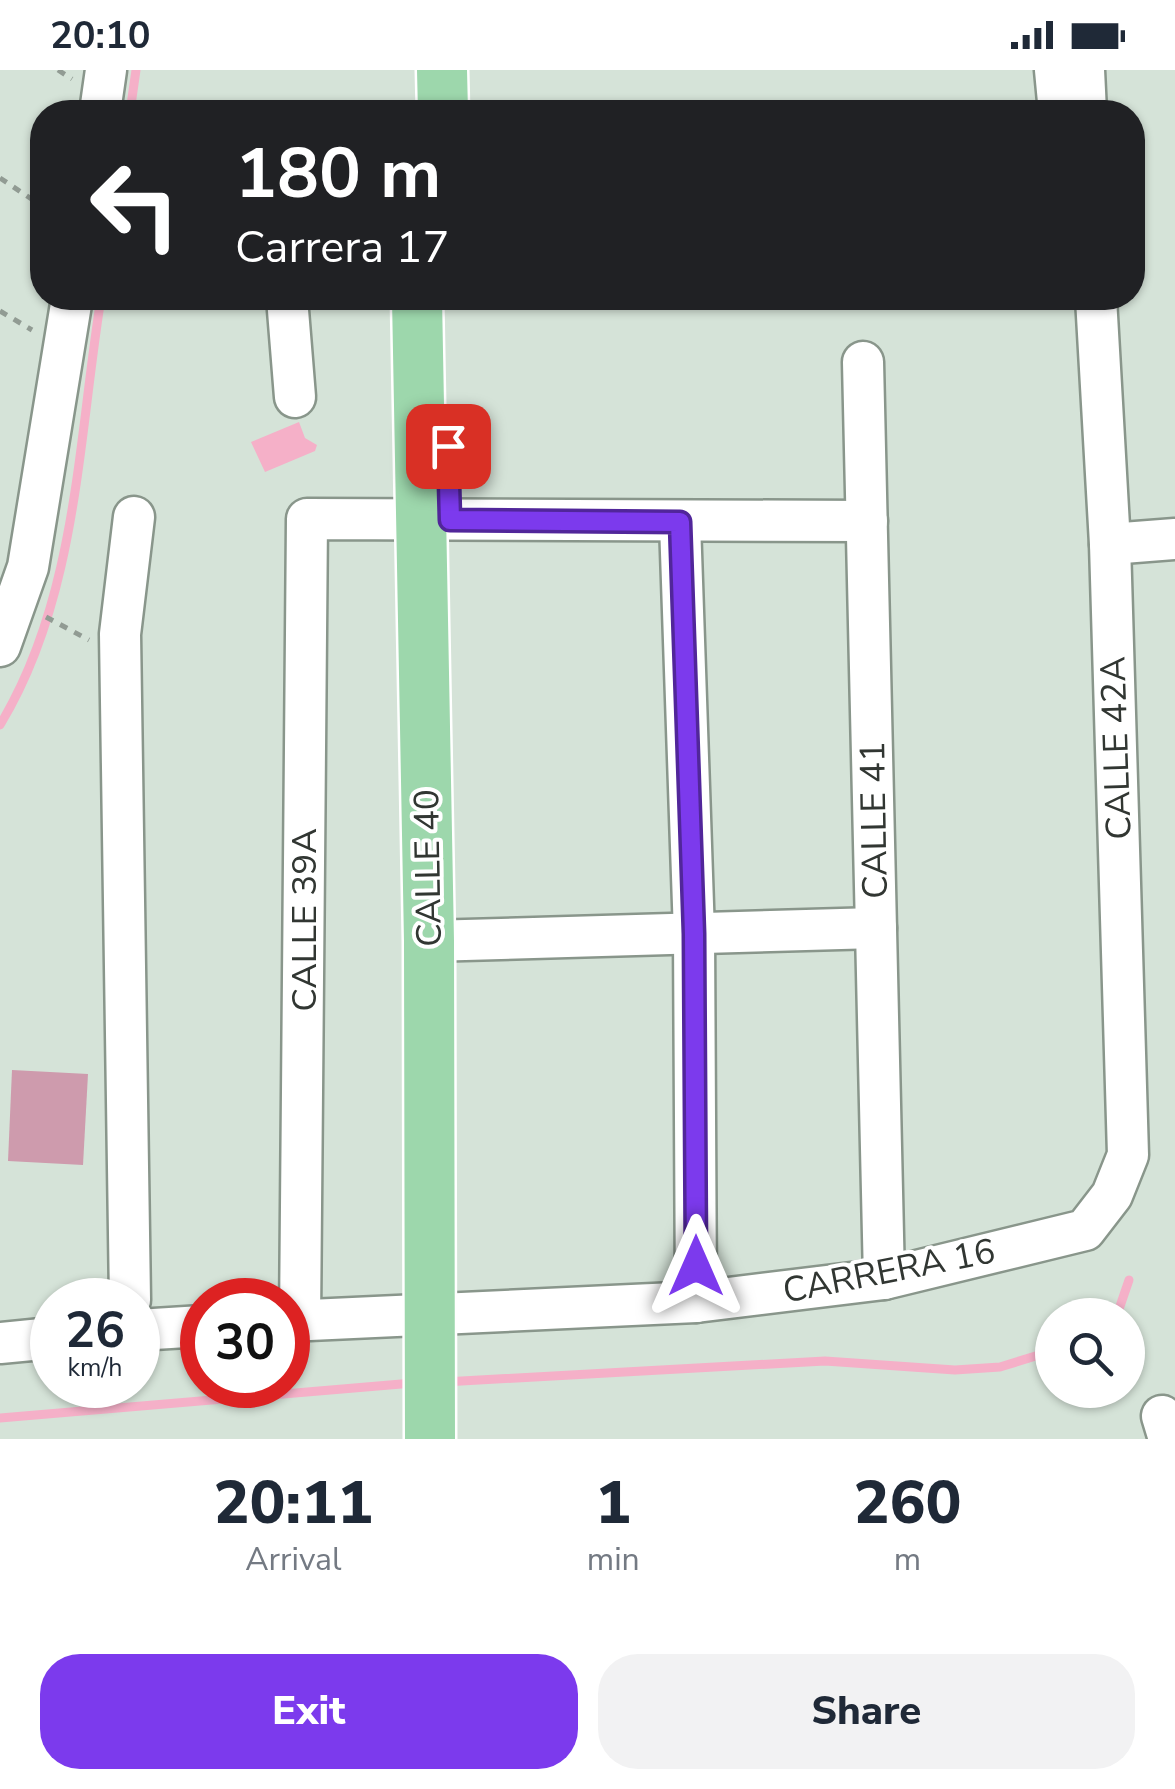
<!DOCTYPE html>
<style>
:root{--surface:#fff;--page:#f2f2f3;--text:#1f2937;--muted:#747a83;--accent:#7c3aed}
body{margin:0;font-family:"Nunito Sans",sans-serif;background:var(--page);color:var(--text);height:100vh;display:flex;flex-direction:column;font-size:38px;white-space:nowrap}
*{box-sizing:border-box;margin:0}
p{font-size:32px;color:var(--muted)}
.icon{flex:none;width:55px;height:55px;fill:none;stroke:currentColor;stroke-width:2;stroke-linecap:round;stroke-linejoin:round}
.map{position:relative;height:1369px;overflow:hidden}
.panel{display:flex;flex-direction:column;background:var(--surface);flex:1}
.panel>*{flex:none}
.guide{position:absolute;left:30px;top:30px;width:1115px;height:210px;border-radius:40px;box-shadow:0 2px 8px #0004;background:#202124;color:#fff;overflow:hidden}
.controls{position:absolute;left:1035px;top:1228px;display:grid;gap:20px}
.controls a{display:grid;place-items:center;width:110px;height:110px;border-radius:50%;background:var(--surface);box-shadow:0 2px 8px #0004;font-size:50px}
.speed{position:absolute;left:30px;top:1208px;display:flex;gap:20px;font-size:50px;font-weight:700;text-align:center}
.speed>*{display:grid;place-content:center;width:130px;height:130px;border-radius:50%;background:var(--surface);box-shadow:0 2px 8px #0004;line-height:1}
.speed small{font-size:25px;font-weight:400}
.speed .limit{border:15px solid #d22;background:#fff;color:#111}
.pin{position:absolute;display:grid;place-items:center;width:85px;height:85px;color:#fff;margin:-42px;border-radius:20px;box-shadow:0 5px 15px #0006}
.me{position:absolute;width:110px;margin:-55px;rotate:0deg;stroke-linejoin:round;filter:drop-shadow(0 0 8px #0008)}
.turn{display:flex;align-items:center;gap:35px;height:210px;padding:0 40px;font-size:45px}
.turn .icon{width:130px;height:130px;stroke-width:2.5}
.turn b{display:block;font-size:70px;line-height:85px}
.eta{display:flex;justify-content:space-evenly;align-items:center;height:170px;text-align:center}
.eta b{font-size:60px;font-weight:800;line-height:70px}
.action{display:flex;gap:20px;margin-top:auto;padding:20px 40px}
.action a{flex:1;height:115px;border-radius:40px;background:var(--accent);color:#fff;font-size:40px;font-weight:800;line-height:115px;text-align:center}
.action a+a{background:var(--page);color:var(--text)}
.status{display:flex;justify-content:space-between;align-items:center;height:70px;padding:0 50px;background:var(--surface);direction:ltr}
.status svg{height:28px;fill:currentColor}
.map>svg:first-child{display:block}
.green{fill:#ce9bad}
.water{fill:#f5b0c8}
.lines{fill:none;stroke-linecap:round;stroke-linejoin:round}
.stream{stroke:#f5b0c8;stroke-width:9}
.minor-casing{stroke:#89968b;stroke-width:45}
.major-casing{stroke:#fff;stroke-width:55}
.path{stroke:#919b93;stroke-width:5;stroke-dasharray:8 8;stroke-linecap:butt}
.minor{stroke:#fff;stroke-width:40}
.major{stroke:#9dd7ac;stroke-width:50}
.route-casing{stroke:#51269a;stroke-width:25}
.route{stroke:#7c3aed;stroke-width:18}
.labels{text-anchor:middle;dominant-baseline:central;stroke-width:8;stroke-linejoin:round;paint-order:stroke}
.street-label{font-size:35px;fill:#313632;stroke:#fff}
</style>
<div class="status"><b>20:10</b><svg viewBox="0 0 49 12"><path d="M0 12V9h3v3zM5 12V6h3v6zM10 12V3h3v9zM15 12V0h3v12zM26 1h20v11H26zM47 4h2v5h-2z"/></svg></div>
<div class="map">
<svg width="1175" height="1369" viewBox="0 0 1175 1369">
<rect width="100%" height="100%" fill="#d5e3d8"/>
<!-- green -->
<polygon class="green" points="12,1000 88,1004 83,1095 8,1091"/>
<!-- water -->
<polygon class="water" points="299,352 305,368 317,375 315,381 265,402 251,372"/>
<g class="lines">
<!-- stream -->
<g class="stream">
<polyline points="130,42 136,0"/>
<path d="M0,655C77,528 78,371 101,228"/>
<polyline points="1117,1245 1129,1210"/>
<polyline points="444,1312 825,1291 955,1300 1000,1297 1052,1281"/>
<polyline points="0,1348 413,1313"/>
</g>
<!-- minor casing -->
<g class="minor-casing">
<g id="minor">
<polyline points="1055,0 1059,42"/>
<polyline points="1084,0 1086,42"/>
<polyline points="100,42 106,0"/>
<polyline points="287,228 295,327"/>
<polyline points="863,292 884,1209"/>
<polyline points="680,453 694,864 696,1232"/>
<polyline points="1110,474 1175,469"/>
<polyline points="0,576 28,497 72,228"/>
<polyline points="429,871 876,858"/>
<polyline points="130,1230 120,564 134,447"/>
<polyline points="288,1251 696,1232 884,1209 1085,1160 1112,1125 1128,1085 1110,474 1096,228"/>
<polyline points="300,1251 307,449 867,451"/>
<polyline points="138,1260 202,1256"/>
<polyline points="0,1273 52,1268"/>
<polyline points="1162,1346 1169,1369"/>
</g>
</g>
<!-- major casing -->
<g class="major-casing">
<g id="major">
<polyline points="442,0 443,42"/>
<polyline points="417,228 429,871 430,1369"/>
</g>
</g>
<!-- path -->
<g class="path">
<polyline points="58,0 72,9"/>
<polyline points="0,108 42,136"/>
<polyline points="0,241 32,260"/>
<polyline points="46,547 89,570"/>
</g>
<!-- minor -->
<use href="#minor" class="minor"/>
<!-- major -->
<use href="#major" class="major"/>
</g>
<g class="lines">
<!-- route casing -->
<g class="route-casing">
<polyline id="route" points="448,376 450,450 680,452 694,864 696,1196"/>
</g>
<!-- route -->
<use href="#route" class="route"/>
</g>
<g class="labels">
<!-- street labels -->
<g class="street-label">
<text transform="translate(1116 678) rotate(-92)">CALLE 42A</text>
<text transform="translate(874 750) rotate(-91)">CALLE 41</text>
<text transform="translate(428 798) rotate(-91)">CALLE 40</text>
<text transform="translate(304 850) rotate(-90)">CALLE 39A</text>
<text transform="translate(889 1201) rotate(-11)">CARRERA 16</text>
</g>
</g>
</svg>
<div class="controls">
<a><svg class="icon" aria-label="search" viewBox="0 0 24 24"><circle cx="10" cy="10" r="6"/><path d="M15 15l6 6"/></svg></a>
</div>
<div class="speed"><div>26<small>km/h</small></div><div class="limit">30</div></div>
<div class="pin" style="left:448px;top:376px;background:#d93025"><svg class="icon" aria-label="arrive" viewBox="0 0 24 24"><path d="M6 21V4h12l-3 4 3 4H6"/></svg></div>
<svg class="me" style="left:696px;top:1196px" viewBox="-20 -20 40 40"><path d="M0-17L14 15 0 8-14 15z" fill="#7c3aed" stroke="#fff" stroke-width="4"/></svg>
<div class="guide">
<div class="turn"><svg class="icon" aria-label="left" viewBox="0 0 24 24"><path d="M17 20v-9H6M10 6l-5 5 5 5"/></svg><div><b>180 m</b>Carrera 17</div></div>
</div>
</div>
<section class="panel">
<div class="eta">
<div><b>20:11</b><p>Arrival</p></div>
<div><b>1</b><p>min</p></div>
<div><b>260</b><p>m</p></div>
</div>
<div class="action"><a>Exit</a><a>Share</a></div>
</section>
